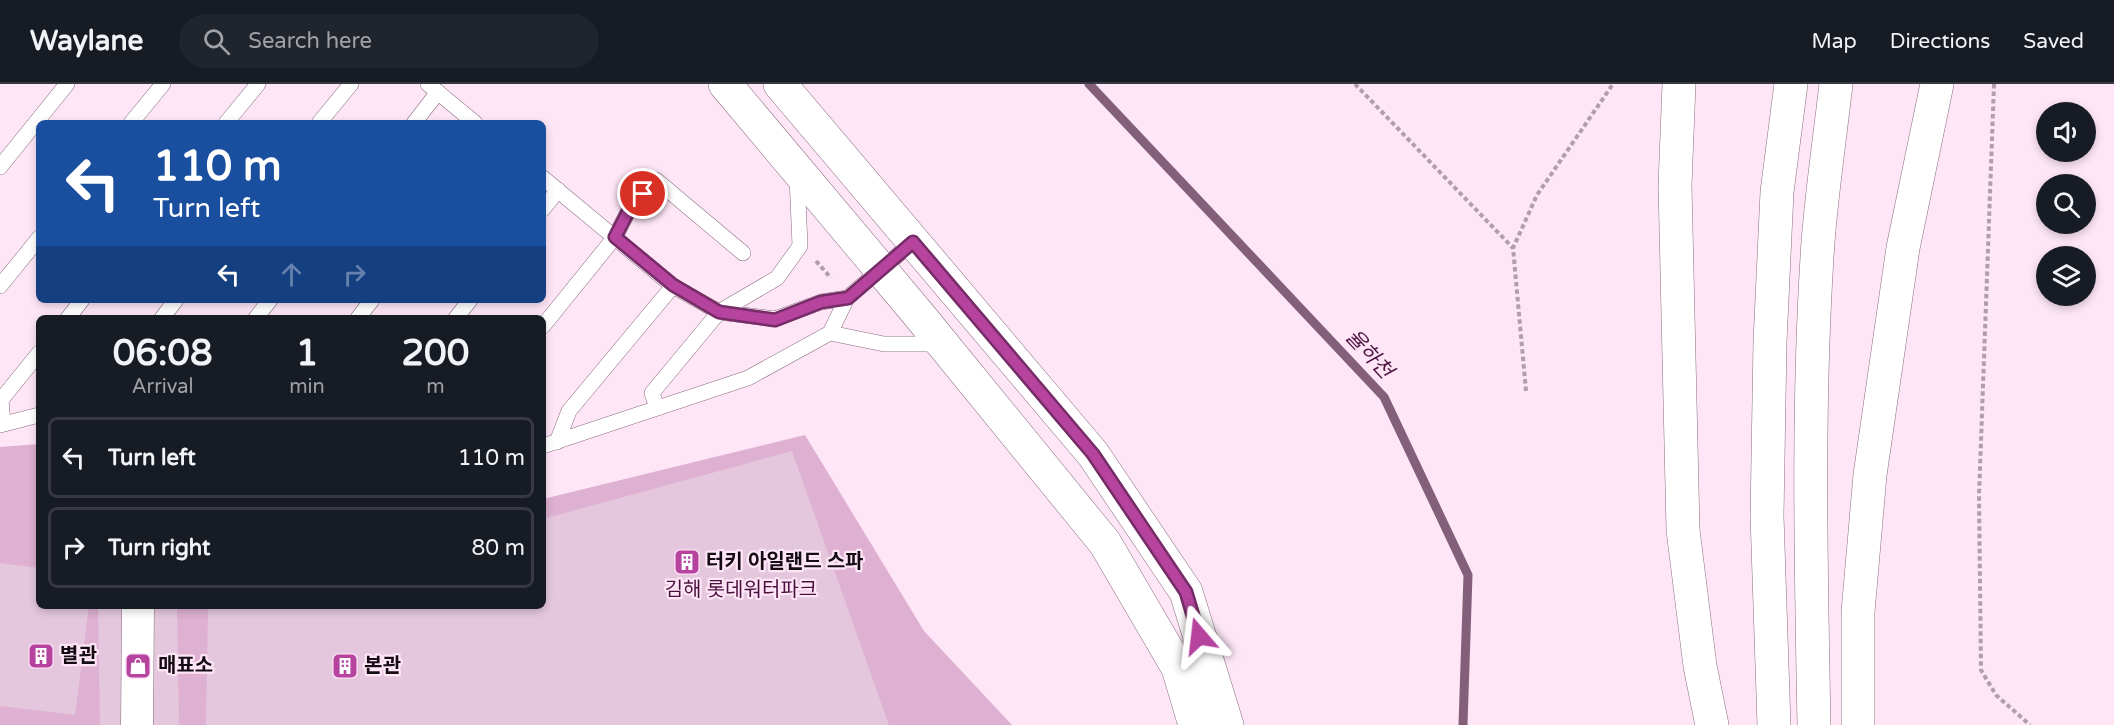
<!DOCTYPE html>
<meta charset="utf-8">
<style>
:root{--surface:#171b24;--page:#20242c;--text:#f1f3f6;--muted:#9ea1a6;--line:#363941}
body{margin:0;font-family:"Varela Round","Noto Sans KR",sans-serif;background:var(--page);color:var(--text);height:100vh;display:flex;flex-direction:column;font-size:22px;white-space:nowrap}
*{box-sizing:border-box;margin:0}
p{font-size:20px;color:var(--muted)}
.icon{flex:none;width:33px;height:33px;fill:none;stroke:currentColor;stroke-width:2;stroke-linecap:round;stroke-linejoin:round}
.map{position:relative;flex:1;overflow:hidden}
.details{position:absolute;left:36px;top:231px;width:510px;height:294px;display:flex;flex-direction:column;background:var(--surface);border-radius:9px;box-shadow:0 3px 9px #0003}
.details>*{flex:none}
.hud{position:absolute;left:36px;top:36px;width:510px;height:183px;border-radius:9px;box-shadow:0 3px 9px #0003;background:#1a4fa0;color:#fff;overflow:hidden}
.tools{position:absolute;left:2036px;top:18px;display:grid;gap:12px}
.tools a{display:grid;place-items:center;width:60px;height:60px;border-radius:50%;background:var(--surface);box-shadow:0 3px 9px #0003;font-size:30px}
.pin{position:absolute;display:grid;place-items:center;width:51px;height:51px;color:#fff;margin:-26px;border:3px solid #fff;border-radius:50%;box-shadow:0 2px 6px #0007}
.me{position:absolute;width:66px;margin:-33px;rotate:343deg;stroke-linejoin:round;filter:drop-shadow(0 0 4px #0008)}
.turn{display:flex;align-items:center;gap:21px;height:126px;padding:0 18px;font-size:27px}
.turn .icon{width:78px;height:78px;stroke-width:2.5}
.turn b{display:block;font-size:42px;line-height:51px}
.lanes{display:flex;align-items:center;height:57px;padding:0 18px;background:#0003;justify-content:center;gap:30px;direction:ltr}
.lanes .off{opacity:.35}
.eta{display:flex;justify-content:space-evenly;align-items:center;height:102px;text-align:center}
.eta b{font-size:36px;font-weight:700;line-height:42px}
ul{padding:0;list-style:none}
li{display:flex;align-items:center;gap:18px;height:81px;margin:0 12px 9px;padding:0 6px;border:3px solid var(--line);border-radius:9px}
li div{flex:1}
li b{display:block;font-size:22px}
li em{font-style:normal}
header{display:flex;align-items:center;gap:36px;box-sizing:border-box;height:84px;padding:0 30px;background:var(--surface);border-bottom:2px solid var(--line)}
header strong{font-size:28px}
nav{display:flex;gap:33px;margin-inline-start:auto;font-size:21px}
.search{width:420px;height:54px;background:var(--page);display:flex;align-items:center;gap:15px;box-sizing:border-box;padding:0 21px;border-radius:33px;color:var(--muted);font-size:22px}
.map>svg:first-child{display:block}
.green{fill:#deb0d1}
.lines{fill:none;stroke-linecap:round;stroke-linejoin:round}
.stream{stroke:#835f79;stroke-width:9}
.building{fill:#e4c7dc}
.lane-casing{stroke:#896f81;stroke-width:16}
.street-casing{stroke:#896f81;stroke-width:33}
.secondary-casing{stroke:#896f81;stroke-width:34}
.highway-casing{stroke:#896f81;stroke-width:34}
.path{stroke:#b19eac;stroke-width:4;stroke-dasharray:4.5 3;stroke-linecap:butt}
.lane{stroke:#fff;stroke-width:15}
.street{stroke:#fff;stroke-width:32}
.secondary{stroke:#fff;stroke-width:33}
.highway{stroke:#fff;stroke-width:33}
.route-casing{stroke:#762c67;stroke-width:15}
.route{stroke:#b6449f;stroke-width:10}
.labels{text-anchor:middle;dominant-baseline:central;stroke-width:4.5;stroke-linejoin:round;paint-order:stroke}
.poi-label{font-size:20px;font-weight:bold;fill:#150c13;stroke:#fee6f7;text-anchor:start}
.park-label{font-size:20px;fill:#4a113f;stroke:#fee6f7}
.water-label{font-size:21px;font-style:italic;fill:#501745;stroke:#fee6f7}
</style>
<header>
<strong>Waylane</strong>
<div class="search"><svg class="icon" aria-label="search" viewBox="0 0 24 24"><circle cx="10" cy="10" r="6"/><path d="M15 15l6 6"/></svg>Search here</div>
<nav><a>Map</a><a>Directions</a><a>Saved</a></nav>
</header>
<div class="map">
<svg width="2114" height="641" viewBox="0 0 2114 641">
<rect width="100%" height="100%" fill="#fee6f7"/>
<!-- green -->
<polygon class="green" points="805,351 924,547 1012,641 0,641 0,363 39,360 39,522 543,522 543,415"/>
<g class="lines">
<!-- stream -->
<polyline class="stream" points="1089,0 1384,313 1468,491 1463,641"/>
</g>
<!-- building -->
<g class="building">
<polygon points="792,367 889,641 206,641 208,522 543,522 543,435"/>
<polygon points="0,479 39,484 39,522 89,522 75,631 0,622"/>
<polygon points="98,522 177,522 179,641 100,641"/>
</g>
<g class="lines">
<!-- lane casing -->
<g class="lane-casing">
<g id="lane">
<polyline points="428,0 475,39"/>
<polyline points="131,39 163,0"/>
<polyline points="226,39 258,0"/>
<polyline points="319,39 351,0"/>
<polyline points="414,39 438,8"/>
<polyline points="0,83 67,0"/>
<polyline points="543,94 673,202 719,228 775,235 821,218 847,214"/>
<polyline points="543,125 558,106"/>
<polyline points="0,202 39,154"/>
<polyline points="68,234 82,216"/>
<polyline points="162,234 176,216"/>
<polyline points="256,234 270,216"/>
<polyline points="358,234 372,216"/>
<polyline points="456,234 470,216"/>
<polyline points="543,242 615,153 630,124 656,96 743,169"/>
<polyline points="830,249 884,260 940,260"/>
<polyline points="657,324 652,309 719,228 777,194 800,162 797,92"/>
<polyline points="3,340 1,316 39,269"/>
<polyline points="0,341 39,331"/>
<polyline points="557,358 569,327 673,202"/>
<polyline points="543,362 748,294 830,249 847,214 913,158"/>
</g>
</g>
<!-- street casing -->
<g class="street-casing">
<polyline id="street" points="137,641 138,522"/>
</g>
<!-- secondary casing -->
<g class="secondary-casing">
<g id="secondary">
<polyline points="725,0 919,231 1105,459 1178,584 1195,641"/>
<polyline points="780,0 1093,370 1186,508 1227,641"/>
</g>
</g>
<!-- highway casing -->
<g class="highway-casing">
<g id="highway">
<polyline points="1679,0 1675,101 1683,446 1700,582 1712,641"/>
<polyline points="1774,641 1767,432 1770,258 1777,108 1791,0"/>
<path d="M1814,641C1811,480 1807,319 1818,158C1822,106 1830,53 1836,0"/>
<polyline points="1858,641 1858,528 1870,391 1903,164 1937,0"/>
</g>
</g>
<!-- path -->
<g class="path">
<polyline points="1355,0 1513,164"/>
<polyline points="1994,0 1979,412 1981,586 1996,611 2030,641"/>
<polyline points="816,177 831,194"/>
<polyline points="1526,307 1513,164 1537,111 1613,0"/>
</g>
<!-- lane -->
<use href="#lane" class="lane"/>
<!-- street -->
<use href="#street" class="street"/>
<!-- secondary -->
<use href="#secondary" class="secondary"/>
<!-- highway -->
<use href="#highway" class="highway"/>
</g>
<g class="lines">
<!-- route casing -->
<g class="route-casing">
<polyline id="route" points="643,110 630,124 615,153 673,201 719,228 775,236 821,218 848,214 913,158 1093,370 1186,508 1199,552"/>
</g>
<!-- route -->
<use href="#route" class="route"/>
</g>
<!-- icons -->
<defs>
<g id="building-square" transform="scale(1.35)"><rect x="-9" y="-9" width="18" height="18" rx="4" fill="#b6449f" stroke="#fee6f7"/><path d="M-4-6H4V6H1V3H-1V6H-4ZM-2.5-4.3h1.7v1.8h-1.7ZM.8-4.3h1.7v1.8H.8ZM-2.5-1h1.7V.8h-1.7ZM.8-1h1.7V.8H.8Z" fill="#fff"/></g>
<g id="shop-square" transform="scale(1.35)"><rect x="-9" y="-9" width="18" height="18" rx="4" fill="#b6449f" stroke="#fee6f7"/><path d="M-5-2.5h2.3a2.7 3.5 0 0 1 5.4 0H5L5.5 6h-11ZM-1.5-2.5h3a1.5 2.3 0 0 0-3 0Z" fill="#fff"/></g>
</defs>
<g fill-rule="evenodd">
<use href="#building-square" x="687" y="478"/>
<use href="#building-square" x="41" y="572"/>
<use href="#shop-square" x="138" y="582"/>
<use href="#building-square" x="345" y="582"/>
</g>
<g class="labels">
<!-- poi labels -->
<g class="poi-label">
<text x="706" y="478">터키 아일랜드 스파</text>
<text x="60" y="572">별관</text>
<text x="158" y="582">매표소</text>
<text x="364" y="582">본관</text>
</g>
<!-- park labels -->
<g class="park-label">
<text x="741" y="506">김해 롯데워터파크</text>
</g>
<!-- water labels -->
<g class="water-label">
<text transform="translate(1369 270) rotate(47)">율하천</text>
</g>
</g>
</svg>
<div class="tools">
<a><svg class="icon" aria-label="sound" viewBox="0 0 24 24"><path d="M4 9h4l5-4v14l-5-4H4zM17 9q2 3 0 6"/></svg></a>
<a><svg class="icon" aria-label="search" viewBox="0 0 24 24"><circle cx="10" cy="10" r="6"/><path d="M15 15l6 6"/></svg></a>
<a><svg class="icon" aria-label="layers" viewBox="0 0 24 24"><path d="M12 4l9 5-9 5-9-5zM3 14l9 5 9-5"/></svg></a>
</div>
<div class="pin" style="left:643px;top:110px;background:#d93025"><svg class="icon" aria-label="arrive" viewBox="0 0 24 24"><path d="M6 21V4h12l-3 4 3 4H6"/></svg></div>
<svg class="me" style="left:1199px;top:552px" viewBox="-20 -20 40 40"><path d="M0-17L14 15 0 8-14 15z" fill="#b6449f" stroke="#fff" stroke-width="4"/></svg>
<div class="hud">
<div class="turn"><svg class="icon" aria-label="left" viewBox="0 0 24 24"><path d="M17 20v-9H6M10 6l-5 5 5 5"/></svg><div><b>110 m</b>Turn left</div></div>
<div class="lanes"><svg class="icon" aria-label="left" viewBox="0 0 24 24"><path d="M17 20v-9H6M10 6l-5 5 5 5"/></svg><svg class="icon off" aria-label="ahead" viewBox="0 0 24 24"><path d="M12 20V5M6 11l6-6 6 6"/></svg><svg class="icon off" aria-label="right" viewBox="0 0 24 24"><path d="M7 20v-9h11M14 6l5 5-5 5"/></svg></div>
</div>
<section class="details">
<div class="eta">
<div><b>06:08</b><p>Arrival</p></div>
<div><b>1</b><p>min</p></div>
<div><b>200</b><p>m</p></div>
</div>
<ul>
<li><svg class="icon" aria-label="left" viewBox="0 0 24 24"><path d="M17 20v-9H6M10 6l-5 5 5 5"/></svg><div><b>Turn left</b></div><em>110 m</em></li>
<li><svg class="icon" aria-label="right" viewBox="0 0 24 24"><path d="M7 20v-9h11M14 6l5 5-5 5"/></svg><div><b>Turn right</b></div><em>80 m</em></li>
</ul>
</section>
</div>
